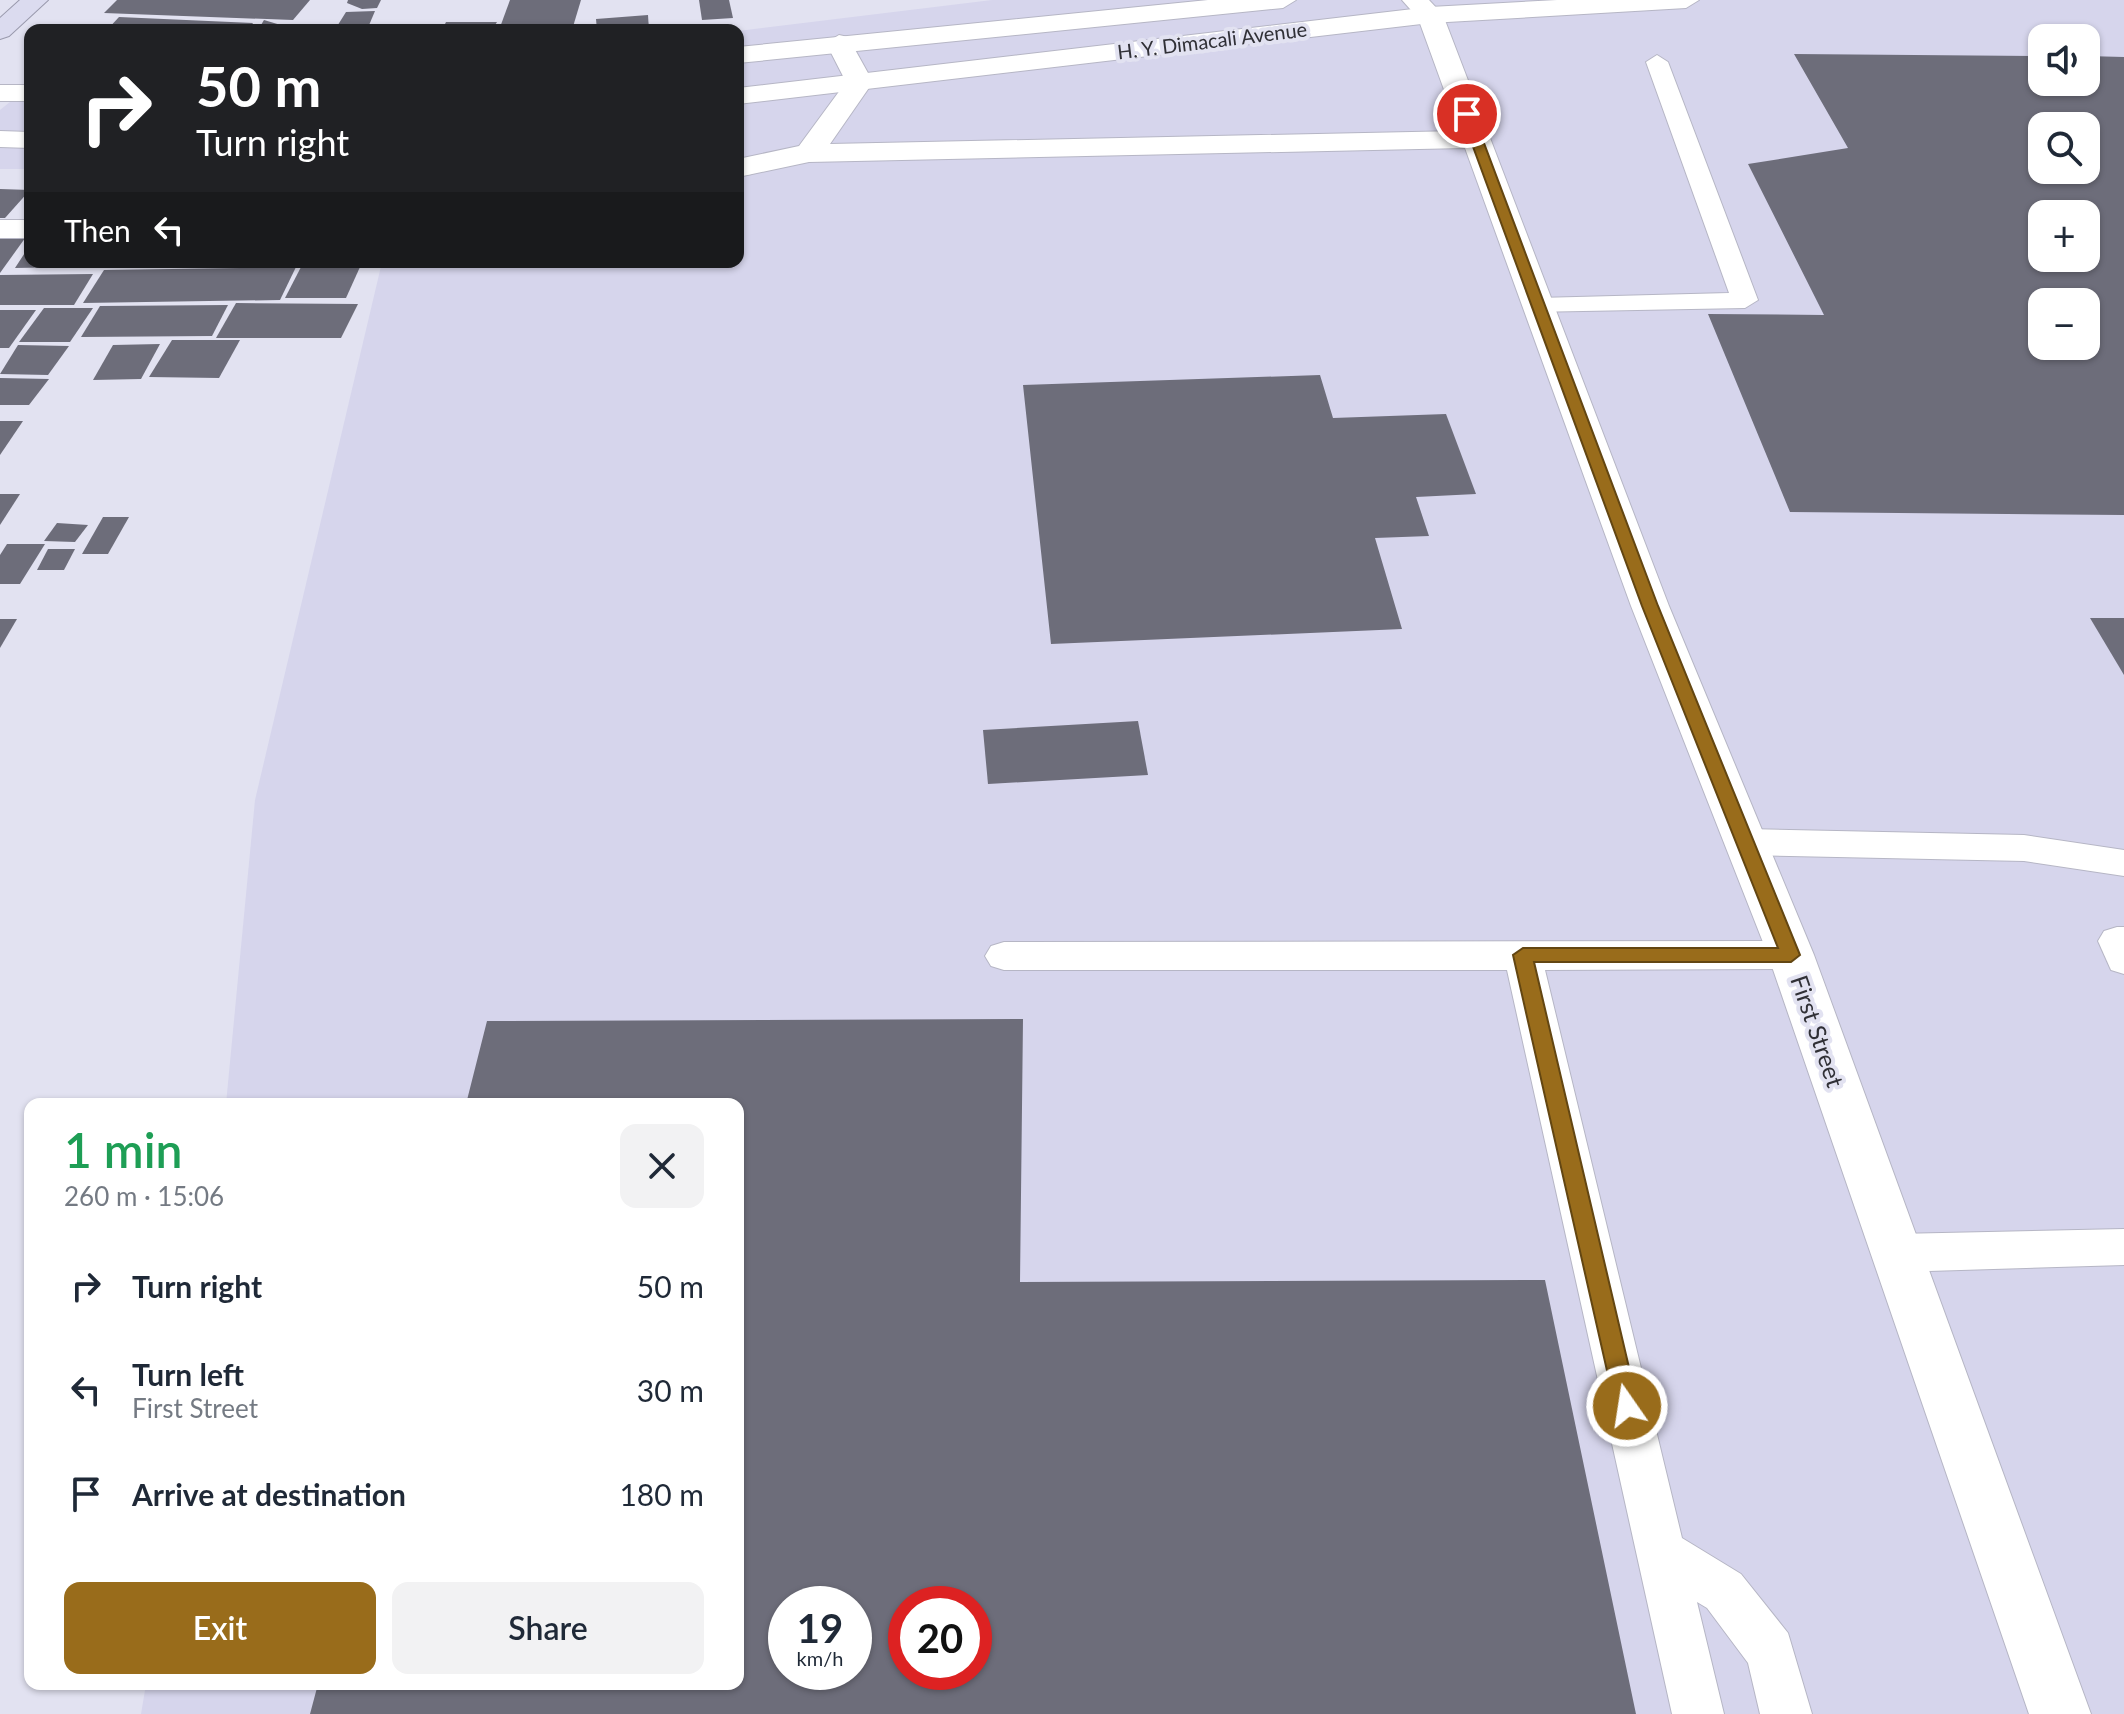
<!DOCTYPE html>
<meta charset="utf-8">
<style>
:root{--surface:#fff;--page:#f2f2f3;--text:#1f2937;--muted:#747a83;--accent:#996c1b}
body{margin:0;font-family:Lato,sans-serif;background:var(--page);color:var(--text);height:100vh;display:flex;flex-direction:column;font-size:30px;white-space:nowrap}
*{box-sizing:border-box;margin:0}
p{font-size:26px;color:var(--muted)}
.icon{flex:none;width:44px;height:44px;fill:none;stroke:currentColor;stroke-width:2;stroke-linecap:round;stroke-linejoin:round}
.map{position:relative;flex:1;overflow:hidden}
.side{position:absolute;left:24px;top:1098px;width:720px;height:592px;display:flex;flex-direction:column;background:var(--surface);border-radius:16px;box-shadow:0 2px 6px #0004}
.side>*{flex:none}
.guide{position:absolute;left:24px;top:24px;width:720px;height:244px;border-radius:16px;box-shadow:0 2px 6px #0004;background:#202124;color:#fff;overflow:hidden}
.controls{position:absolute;left:2028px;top:24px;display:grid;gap:16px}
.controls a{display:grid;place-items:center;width:72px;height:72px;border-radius:16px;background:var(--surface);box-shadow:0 2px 6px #0004;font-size:40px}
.speed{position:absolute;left:768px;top:1586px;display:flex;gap:16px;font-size:40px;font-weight:700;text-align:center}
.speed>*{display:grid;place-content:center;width:104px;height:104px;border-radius:50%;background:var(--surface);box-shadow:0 2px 6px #0004;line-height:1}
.speed small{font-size:20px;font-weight:400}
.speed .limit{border:12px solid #d22;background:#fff;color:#111}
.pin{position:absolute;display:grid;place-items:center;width:68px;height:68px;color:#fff;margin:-34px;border:4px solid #fff;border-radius:50%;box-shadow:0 2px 8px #0007}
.me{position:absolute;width:88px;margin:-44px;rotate:347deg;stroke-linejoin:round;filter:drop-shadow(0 0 6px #0008)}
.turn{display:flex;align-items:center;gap:28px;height:168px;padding:0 40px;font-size:36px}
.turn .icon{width:104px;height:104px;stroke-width:2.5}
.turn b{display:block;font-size:56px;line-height:68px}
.then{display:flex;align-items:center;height:76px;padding:0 40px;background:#0003;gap:16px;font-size:30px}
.round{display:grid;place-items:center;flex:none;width:84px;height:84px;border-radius:16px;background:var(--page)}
.headline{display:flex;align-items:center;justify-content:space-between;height:136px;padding:0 40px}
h1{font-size:48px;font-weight:600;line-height:60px;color:#1e9e55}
.cta{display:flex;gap:16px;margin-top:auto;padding:16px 40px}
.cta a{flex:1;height:92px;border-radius:16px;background:var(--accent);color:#fff;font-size:32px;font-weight:600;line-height:92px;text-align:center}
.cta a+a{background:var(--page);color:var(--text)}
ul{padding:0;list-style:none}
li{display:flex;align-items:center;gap:24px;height:104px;padding:0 40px}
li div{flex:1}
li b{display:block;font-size:30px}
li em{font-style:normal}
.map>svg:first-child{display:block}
.built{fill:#d6d5ec;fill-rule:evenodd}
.building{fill:#6d6d7a;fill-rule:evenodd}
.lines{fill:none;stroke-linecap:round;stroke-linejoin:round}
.service-casing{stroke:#b6b6c5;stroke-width:2}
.minor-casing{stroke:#b6b6c5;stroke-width:2}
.tertiary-casing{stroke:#b6b6c5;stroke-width:2}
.trunk-casing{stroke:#9999ac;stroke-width:2}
.service{fill:#fff;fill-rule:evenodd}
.minor{fill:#fff;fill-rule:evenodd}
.tertiary{fill:#fff;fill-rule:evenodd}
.trunk{fill:#dbdbef;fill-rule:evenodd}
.route{fill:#996c1b;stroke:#634612;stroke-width:2}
.labels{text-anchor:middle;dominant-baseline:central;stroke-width:8;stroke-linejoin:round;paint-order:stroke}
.far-street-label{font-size:20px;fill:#303036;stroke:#e2e2f1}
.street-label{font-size:24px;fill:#303036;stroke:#e2e2f1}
</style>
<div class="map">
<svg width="2124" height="1714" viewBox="0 0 2124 1714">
<rect width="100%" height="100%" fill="#e2e2f1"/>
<!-- built -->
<g class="built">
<path d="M992,0H2124V1714H141L146,1684H738V1104H226L255,800L382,262H738V31ZM2042,38H2086V82H2042ZM2042,126H2086V170H2042ZM2042,214H2086V258H2042ZM2042,302H2086V346H2042ZM786,1604H854V1672H786ZM906,1604H974V1672H906Z"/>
<polygon points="30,86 30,169 0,169 0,110"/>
</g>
<!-- building -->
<g class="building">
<polygon points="117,0 310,0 293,20 104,13"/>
<polygon points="348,0 381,0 377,8 362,9 347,3"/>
<polygon points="510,0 581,0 572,30 499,30"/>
<polygon points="699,0 729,0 733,18 702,20"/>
<polygon points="375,11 367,30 336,28 346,12"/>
<polygon points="648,15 649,30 597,30 596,19"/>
<polygon points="119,17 253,23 248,30 107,30"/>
<polygon points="264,20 294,29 294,30 258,30"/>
<polygon points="446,22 497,22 492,30 442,30"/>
<path d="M1794,54L2042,56V82H2086V56L2124,57V515L1790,512L1708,314L1824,315L1748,164L1848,148ZM2042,126H2086V170H2042ZM2042,214H2086V258H2042ZM2042,302H2086V346H2042Z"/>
<polygon points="0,189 30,190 5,218 0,218"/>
<polygon points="0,234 28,234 0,273"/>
<polygon points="30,245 30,262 79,262 76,267 15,268"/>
<polygon points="89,262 197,262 198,265 86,267"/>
<polygon points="296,267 280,300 83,303 104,270"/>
<polygon points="301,267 360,267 346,298 285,298"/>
<polygon points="93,274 74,305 0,305 0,275"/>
<polygon points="236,303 358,304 341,338 216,338"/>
<polygon points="228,305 212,336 81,337 100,306"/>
<polygon points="44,308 93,308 70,342 19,342"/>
<polygon points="0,310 36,310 9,348 0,348"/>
<polygon points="172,340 240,340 219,378 149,377"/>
<polygon points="160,344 141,379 93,380 113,345"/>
<polygon points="18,345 69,346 48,375 0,374"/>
<polygon points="1320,375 1333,418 1446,414 1476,494 1416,497 1429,536 1375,538 1402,629 1051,644 1023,385"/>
<polygon points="0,378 49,379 29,405 0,405"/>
<polygon points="0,421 23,421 0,455"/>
<polygon points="0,494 20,494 0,525"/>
<polygon points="103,517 129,517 108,554 82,554"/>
<polygon points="57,523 88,525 75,542 44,541"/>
<polygon points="7,544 45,544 20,584 0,584 0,555"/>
<polygon points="48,549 75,549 64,570 37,570"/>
<polygon points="2090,618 2124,618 2124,675"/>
<polygon points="0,619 17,619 0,648"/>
<polygon points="1138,721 1148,775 988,784 983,730"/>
<path d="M1023,1019L1020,1282L1545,1280L1636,1714H310L318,1684H738V1104H466L487,1021ZM786,1604H854V1672H786ZM906,1604H974V1672H906Z"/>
</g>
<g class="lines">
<!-- service casing -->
<g class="service-casing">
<g id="service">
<polygon points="1657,55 1668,62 1758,300 1745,308 1529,312 1525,306 1529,300 1538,298 1729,293 1646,62"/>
<polygon points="1747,829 2024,835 2124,850 2124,876 2024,861 1747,855 1734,851 1729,842 1734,833"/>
<polygon points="2117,927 2124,927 2124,974 2111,970 2098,941 2104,931"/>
<polygon points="1791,941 1804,945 1810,955 1804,965 1791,969 1545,970 1682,1538 1741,1574 1788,1633 1812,1714 1760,1714 1748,1663 1707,1608 1697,1602 1724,1714 1672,1714 1507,970 1004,970 991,966 985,956 991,946 1004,942"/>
<polygon points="2124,1229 2124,1265 1896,1272 1881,1266 1874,1253 1881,1240 1896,1234"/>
</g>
</g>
<!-- minor casing -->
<g class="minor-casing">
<g id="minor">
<polygon points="1402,0 1429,0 1443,15 1669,606 1814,955 2091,1714 2029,1714 1768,955 1631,606 1465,148 809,162 738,177 738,159 799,146 846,82 826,43 839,35 848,37 873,82 830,144 1459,131 1418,18"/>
<rect x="0" y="220" width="30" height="18"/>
</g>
</g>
<!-- tertiary casing -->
<g class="tertiary-casing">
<g id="tertiary">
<polygon points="1208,0 1296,0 1283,8 738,63 738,47"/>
<polygon points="1557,0 1699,0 1686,8 1430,23 738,104 738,88 1430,7"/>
<rect x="0" y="85" width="30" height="16"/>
<polygon points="0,131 30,132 30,148 0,147"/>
<polygon points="738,158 751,162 755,168 751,174 738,176"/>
</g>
</g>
<!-- trunk casing -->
<g class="trunk-casing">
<polygon id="trunk" points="20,0 48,0 9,36 0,39 0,18"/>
</g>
<!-- service -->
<use href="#service" class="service"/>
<!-- minor -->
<use href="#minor" class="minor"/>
<!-- tertiary -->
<use href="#tertiary" class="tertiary"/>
<!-- trunk -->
<use href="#trunk" class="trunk"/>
</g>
<!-- route -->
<polygon class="route" points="1467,111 1473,114 1658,606 1800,955 1791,962 1534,962 1638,1406 1635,1414 1627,1417 1619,1414 1615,1406 1513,955 1523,948 1778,948 1642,606 1461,114"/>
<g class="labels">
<!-- far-street labels -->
<g class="far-street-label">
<text transform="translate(1212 40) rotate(-7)">H. Y. Dimacali Avenue</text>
</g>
<!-- street labels -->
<g class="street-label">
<text transform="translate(1818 1031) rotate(71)">First Street</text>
</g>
</g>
</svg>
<div class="controls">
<a><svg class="icon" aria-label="sound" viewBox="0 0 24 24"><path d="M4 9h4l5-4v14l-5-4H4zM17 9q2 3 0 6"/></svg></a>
<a><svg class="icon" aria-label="search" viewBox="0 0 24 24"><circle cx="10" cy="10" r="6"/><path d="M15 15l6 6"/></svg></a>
<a>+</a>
<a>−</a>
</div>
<div class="speed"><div>19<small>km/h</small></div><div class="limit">20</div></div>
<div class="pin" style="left:1467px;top:114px;background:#d93025"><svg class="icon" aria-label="arrive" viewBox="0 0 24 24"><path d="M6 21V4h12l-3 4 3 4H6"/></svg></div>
<svg class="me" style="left:1627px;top:1406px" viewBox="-20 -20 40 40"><circle r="17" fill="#996c1b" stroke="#fff" stroke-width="3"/><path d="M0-11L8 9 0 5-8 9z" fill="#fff"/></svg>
<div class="guide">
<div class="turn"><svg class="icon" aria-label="right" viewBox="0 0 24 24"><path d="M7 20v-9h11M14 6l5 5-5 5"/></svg><div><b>50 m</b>Turn right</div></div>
<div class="then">Then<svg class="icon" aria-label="left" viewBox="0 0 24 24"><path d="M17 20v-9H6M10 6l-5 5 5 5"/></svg></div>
</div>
<section class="side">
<div class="headline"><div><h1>1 min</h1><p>260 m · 15:06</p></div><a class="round"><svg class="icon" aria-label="close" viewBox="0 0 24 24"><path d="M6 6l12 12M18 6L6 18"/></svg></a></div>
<ul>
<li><svg class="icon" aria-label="right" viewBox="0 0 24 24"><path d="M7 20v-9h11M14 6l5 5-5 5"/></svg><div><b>Turn right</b></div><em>50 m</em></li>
<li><svg class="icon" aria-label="left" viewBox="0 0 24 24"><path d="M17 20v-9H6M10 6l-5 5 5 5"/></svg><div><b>Turn left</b><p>First Street</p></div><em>30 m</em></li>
<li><svg class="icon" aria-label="arrive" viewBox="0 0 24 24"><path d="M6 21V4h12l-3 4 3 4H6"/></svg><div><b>Arrive at destination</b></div><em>180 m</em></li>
</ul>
<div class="cta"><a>Exit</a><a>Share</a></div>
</section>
</div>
